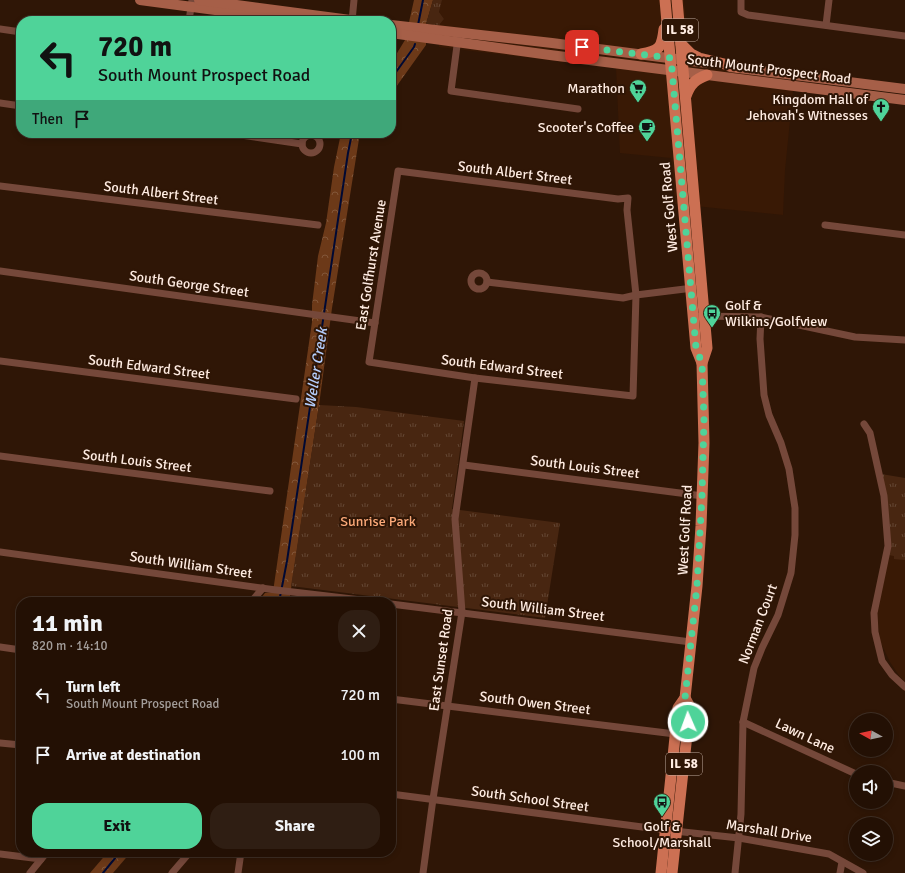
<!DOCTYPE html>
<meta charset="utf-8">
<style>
:root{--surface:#231004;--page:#2f1e13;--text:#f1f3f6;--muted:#a39d9a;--line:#403026;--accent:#4fd399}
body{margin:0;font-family:Signika,sans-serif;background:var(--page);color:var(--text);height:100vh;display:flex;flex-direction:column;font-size:15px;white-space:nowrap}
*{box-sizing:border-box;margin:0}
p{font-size:13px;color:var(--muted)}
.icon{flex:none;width:22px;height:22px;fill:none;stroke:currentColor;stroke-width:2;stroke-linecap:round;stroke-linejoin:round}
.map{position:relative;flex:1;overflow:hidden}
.panel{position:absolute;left:16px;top:597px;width:380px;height:260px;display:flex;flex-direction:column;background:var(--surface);border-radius:16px;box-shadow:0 2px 6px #0003,0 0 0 1px var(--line)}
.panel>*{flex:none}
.top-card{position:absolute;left:16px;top:16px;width:380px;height:122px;border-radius:16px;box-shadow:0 2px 6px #0003,0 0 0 1px var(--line);background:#4fd399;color:#111;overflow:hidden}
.needle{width:26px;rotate:278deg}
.tools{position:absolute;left:849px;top:713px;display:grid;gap:8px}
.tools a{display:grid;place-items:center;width:44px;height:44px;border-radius:50%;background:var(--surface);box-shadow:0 2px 6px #0003,0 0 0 1px var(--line);font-size:20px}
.pin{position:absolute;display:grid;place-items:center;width:34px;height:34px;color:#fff;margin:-17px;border-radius:8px;box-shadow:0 2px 6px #0006}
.me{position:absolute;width:44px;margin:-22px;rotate:358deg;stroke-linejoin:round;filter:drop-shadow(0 0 3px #0008)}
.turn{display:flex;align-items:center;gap:14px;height:84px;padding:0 16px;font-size:18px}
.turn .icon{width:52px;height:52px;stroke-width:2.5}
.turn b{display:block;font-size:28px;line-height:34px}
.then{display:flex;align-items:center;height:38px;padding:0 16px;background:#0003;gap:8px;font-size:15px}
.round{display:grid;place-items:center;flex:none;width:42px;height:42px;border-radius:16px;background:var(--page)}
.headline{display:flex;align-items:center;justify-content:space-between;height:68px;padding:0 16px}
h1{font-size:24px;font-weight:800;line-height:30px}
.button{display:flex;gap:8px;margin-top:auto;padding:8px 16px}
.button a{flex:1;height:46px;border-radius:16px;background:var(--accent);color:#111;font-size:16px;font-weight:800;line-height:46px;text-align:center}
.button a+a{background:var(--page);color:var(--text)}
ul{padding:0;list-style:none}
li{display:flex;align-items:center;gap:12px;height:60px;padding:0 16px}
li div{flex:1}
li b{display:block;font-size:15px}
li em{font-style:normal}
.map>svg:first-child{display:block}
.built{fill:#391905}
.forest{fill:url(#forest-crowns)}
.park{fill:url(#park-tufts)}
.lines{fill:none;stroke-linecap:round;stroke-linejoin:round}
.stream{stroke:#000933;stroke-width:2}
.minor{stroke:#75483a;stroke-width:7}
.secondary{stroke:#a65f48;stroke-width:10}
.primary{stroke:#cc7053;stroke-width:11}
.route{stroke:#4fd399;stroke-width:7;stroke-dasharray:0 12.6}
.labels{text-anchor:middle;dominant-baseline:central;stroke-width:4;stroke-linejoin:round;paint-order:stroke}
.shield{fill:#2f1606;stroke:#c1aca0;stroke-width:1}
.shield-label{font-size:13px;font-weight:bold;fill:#ffece2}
.street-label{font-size:14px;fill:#ffece2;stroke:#2f1606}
.poi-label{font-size:14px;fill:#ffece2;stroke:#2f1606;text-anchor:end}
.park-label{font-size:14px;fill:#faa878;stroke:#2f1606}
.water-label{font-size:15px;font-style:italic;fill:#b4cdfb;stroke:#2f1606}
</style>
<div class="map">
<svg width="905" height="873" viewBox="0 0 905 873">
<defs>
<pattern id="forest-crowns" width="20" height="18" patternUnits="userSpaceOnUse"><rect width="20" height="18" fill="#6c3918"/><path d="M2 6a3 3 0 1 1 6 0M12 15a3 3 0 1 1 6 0" fill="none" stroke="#825639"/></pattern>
<pattern id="park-tufts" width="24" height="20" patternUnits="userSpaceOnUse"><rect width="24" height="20" fill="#482611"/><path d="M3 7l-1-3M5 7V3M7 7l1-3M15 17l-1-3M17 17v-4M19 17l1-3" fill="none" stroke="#634633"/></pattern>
</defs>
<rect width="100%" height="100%" fill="#2f1606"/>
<!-- built -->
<g class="built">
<polygon points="442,0 684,0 689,48 696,54 795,71 785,170 783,215 675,204 671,158 620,153 616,68 439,47 439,25 444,19 439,12"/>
<polygon points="905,478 905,681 900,677 890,662 880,641 877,615"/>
</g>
<!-- forest -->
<g class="forest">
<polygon points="414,0 433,0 426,24 426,45 391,94 391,63 405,40"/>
<polygon points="343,133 363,133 359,139 332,308 319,405 289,602 258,602 265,593 273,592 312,322 312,305 318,256 326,223 334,167 340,138"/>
<polygon points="108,852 131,852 113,873 90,873"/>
</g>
<!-- park -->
<g class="park">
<polygon points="433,0 442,0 439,12 444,19 439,25 426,24"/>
<polygon points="319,405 356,407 464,421 452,509 560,523 545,618 291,586"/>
<polygon points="881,474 905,478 905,560 894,559 894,556 889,555"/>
</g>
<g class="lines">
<!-- stream -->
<g class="stream">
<polyline points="418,25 423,0"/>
<polyline points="391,79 414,47 415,44"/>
<polyline points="279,602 287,561 348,153 351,138 353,133"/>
<polyline points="103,873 120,852"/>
</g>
<!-- minor -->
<g class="minor">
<polyline points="741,0 741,12 748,15 905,36"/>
<polyline points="189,21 192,0"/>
<polyline points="352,21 354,0"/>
<polyline points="826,25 829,0"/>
<polyline points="0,29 21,32"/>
<polyline points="458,38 451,91 578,109"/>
<polyline points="0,103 21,106"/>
<polyline points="227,133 302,144"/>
<circle cx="311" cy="144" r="9"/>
<polygon points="398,171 618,199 628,198 627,210 636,295 633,396 475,378 369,362"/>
<polyline points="0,186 318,225"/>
<polyline points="825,225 905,235"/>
<polyline points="0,271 375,323"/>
<circle cx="479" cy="281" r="8"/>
<polyline points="487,282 623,298 636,295 693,288"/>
<polyline points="700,316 761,317 855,337 905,340"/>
<polyline points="0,361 296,399"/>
<polyline points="864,424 870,433 884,496 888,546 874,613 875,632 882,661 892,675 905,687"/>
<polyline points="0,456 270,491"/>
<polyline points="464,465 703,496"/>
<polyline points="0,552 276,590 378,602"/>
<polyline points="251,602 263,588"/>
<polyline points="391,604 691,642"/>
<polyline points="0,647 21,650"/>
<polyline points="391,699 675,734"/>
<polyline points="743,722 856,774"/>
<polyline points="0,743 21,745"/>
<polyline points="886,782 905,786"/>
<polyline points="391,794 665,830 739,838 829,854 863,873"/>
<polyline points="0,854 41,859"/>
<polyline points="30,873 47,852"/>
<polyline points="172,873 190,852"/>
<polyline points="238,873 241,852"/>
<polyline points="423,873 433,799 462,612 455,519 475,378"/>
<polyline points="735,873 741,814 743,722 754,668 762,648 778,615 791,573 795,535 795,508 789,469 781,443 769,415 764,395 760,339 761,317"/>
<polyline points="840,873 842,862"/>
</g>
<!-- secondary -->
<g class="secondary">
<polyline points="140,0 298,21"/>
<polyline points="199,0 358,21"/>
<polyline points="391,25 552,43 707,63"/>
<polyline points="391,33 550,55 905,100"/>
<polyline points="730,67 905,89"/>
</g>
<!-- primary -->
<g class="primary">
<polyline points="665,0 696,348 702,363"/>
<polyline points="681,44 691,54 699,58 737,67"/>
<path d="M641,54C660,51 662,47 664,29"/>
<path d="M686,96C690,84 696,79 707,75"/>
<polyline points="661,873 678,708 685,698 697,586 701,526 704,443 702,363 707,348 677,0"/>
<polyline points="672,873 690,707 685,698"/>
</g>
</g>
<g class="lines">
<!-- route -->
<polyline class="route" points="582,47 671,58 696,348 702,363 704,419 702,496 697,586 685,698 690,707 688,722"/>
</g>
<!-- icons -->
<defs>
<g id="supermarket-pin" transform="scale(0.9)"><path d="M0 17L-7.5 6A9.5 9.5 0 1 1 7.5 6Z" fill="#4fd399" stroke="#2f1606"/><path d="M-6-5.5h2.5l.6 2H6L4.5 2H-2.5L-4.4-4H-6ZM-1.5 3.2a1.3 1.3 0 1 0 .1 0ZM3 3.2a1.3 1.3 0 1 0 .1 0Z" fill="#111"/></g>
<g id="church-pin" transform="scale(0.9)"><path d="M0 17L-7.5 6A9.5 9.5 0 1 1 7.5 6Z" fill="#4fd399" stroke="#2f1606"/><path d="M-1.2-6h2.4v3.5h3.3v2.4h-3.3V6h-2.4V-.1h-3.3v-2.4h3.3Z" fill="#111"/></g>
<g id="cafe-pin" transform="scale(0.9)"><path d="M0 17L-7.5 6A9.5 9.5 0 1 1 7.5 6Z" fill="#4fd399" stroke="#2f1606"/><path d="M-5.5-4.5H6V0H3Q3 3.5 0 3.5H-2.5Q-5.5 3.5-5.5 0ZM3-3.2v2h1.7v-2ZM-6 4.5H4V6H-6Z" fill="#111"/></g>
<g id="bus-pin" transform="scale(0.9)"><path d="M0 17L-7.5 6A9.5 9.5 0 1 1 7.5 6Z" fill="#4fd399" stroke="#2f1606"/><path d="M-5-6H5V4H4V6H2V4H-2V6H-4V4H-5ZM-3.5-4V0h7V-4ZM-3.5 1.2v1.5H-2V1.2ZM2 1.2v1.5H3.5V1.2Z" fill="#111"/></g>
</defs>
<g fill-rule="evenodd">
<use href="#supermarket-pin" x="638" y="88"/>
<use href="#church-pin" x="881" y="107"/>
<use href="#cafe-pin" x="647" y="127"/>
<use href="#bus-pin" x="712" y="313"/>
<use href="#bus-pin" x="662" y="802"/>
</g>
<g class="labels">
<!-- shield labels -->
<g class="shield">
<rect x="662" y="19" width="36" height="22" rx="3"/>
<rect x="666" y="753" width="36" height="22" rx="3"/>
</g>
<g class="shield-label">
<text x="680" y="30">IL 58</text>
<text x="684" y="764">IL 58</text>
</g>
<!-- street labels -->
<g class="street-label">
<text transform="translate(769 69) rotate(7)">South Mount Prospect Road</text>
<text transform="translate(515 173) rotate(7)">South Albert Street</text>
<text transform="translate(161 193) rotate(7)">South Albert Street</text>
<text transform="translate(669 207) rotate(-95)">West Golf Road</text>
<text transform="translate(371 265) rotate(-81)">East Golfhurst Avenue</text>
<text transform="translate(189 284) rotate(8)">South George Street</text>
<text transform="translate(149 367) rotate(7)">South Edward Street</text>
<text transform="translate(502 367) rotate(7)">South Edward Street</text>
<text transform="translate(137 461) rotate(7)">South Louis Street</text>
<text transform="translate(585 467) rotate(7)">South Louis Street</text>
<text transform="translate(685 530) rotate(-87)">West Golf Road</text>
<text transform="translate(191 565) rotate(8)">South William Street</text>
<text transform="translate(543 609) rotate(7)">South William Street</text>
<text transform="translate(758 624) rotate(-69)">Norman Court</text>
<text transform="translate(441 660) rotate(-82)">East Sunset Road</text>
<text transform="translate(535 703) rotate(7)">South Owen Street</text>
<text transform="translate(805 736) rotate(25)">Lawn Lane</text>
<text transform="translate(530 799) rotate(8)">South School Street</text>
<text transform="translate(769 831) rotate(9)">Marshall Drive</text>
</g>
<!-- poi labels -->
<g class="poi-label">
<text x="625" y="88">Marathon</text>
<text x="868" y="99">Kingdom Hall of<tspan x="868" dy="16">Jehovah's Witnesses</tspan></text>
<text x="634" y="127">Scooter's Coffee</text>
<text x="725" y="305" text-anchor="start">Golf &amp;<tspan x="725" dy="16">Wilkins/Golfview</tspan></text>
<text x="662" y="826" text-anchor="middle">Golf &amp;<tspan x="662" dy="16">School/Marshall</tspan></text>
</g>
<!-- park labels -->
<g class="park-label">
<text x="378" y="521">Sunrise Park</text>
</g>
<!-- water labels -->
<g class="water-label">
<text transform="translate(316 368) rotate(-81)">Weller Creek</text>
</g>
</g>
</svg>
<div class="tools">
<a><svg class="needle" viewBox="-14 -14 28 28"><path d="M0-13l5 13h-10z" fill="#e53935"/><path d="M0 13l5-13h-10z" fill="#a39d9a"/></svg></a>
<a><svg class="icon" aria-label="sound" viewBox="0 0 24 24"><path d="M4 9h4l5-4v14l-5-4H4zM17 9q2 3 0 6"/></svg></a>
<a><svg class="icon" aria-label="layers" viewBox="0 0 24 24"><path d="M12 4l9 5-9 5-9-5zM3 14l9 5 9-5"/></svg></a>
</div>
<div class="pin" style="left:582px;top:47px;background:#d93025"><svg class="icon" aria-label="arrive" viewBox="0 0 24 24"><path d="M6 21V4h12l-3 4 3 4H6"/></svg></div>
<svg class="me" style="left:688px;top:722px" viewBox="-20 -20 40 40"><circle r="17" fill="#4fd399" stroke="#fff" stroke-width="3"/><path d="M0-11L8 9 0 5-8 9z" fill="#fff"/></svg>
<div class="top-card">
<div class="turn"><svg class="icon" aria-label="left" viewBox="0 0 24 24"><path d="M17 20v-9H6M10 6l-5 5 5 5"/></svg><div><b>720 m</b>South Mount Prospect Road</div></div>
<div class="then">Then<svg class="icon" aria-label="arrive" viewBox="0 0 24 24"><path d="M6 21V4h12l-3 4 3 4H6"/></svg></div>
</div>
<section class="panel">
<div class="headline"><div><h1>11 min</h1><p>820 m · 14:10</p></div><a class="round"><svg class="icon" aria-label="close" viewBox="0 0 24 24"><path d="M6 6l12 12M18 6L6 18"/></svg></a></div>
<ul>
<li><svg class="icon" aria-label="left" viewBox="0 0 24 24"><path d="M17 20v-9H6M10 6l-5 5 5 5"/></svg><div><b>Turn left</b><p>South Mount Prospect Road</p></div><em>720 m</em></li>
<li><svg class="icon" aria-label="arrive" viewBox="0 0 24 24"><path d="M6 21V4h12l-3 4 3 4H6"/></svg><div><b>Arrive at destination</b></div><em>100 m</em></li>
</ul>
<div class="button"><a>Exit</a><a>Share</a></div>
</section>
</div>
